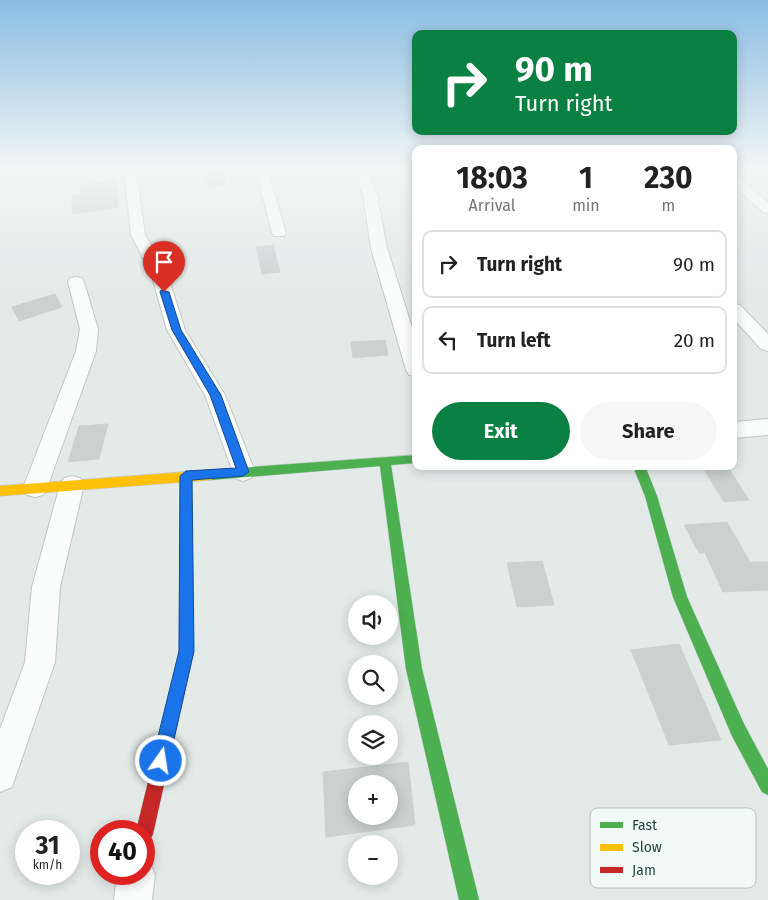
<!DOCTYPE html>
<meta charset="utf-8">
<style>
:root{--surface:#fff;--page:#f6f6f6;--text:#222;--muted:#767676;--line:#e0e0e0;--accent:#0b8043}
body{margin:0;font-family:"Fira Sans",sans-serif;background:var(--page);color:var(--text);height:100vh;display:flex;flex-direction:column;font-size:19px;white-space:nowrap}
*{box-sizing:border-box;margin:0}
p{font-size:16px;color:var(--muted)}
.icon{flex:none;width:28px;height:28px;fill:none;stroke:currentColor;stroke-width:2;stroke-linecap:round;stroke-linejoin:round}
.map{position:relative;flex:1;overflow:hidden}
.side{position:absolute;left:412px;top:145px;width:325px;height:325px;display:flex;flex-direction:column;background:var(--surface);border-radius:10px;box-shadow:0 2px 12px #0003}
.side>*{flex:none}
.banner{position:absolute;left:412px;top:30px;width:325px;height:105px;border-radius:10px;box-shadow:0 2px 12px #0003;background:#0b8043;color:#fff;overflow:hidden}
.tools{position:absolute;left:348px;top:595px;display:grid;gap:10px}
.tools a{display:grid;place-items:center;width:50px;height:50px;border-radius:50%;background:var(--surface);box-shadow:0 2px 12px #0003;font-size:25px}
.speed{position:absolute;left:15px;top:820px;display:flex;gap:10px;font-size:25px;font-weight:700;text-align:center}
.speed>*{display:grid;place-content:center;width:65px;height:65px;border-radius:50%;background:var(--surface);box-shadow:0 2px 12px #0003;line-height:1}
.speed small{font-size:12px;font-weight:400}
.speed .limit{border:8px solid #d22;background:#fff;color:#111}
.pin{position:absolute;display:grid;place-items:center;width:42px;height:42px;color:#fff;margin:-51px -21px;border-radius:50% 50% 50% 0;rotate:-45deg;box-shadow:0 0 5px #0007}
.pin .icon{rotate:45deg}
.me{position:absolute;width:55px;margin:-28px;rotate:13deg;stroke-linejoin:round;filter:drop-shadow(0 0 4px #0008)}
.turn{display:flex;align-items:center;gap:18px;height:105px;padding:0 20px;font-size:22px}
.turn .icon{width:65px;height:65px;stroke-width:2.5}
.turn b{display:block;font-size:35px;line-height:42px}
.eta{display:flex;justify-content:space-evenly;align-items:center;height:85px;text-align:center}
.eta b{font-size:30px;font-weight:700;line-height:35px}
.cta{display:flex;gap:10px;margin-top:auto;padding:10px 20px}
.cta a{flex:1;height:58px;border-radius:30px;background:var(--accent);color:#fff;font-size:20px;font-weight:700;line-height:58px;text-align:center}
.cta a+a{background:var(--page);color:var(--text)}
ul{padding:0;list-style:none}
li{display:flex;align-items:center;gap:15px;height:68px;margin:0 10px 8px;padding:0 10px;border:2px solid var(--line);border-radius:10px}
li div{flex:1}
li b{display:block;font-size:19px}
li em{font-style:normal}
.map>svg:first-child{display:block}
.building{fill:#cad1cf;stroke:#ccd3d1;fill-rule:evenodd}
.lines{fill:none;stroke-linecap:round;stroke-linejoin:round}
.street-casing{stroke:#c0c7c5;stroke-width:2}
.fast-casing{stroke:#bec8c5;stroke-width:1}
.slow-casing{stroke:#bec8c5;stroke-width:1}
.jam-casing{stroke:#bec8c5;stroke-width:1}
.street{fill:#fbfcfc;fill-rule:evenodd}
.fast{fill:#4caf50;fill-rule:evenodd}
.slow{fill:#ffc107;fill-rule:evenodd}
.jam{fill:#c62828;fill-rule:evenodd}
.route{fill:#1a73e8;stroke:#114b97}
.key{fill:#f1f9f6;stroke:#b2c1be;stroke-width:1}
.key-label{font-size:14px;fill:#1f3f3c}
</style>
<div class="map">
<svg width="768" height="900" viewBox="0 0 768 900">
<rect width="100%" height="100%" fill="#e3eae8"/>
<!-- building -->
<g class="building">
<polygon points="205,170 224,170 225,186 206,187"/>
<polygon points="116,180 118,207 72,214 72,196 80,195 80,185"/>
<polygon points="273,245 280,272 262,274 256,247"/>
<polygon points="55,294 62,307 19,321 12,307"/>
<polygon points="385,340 388,355 353,358 351,342"/>
<polygon points="108,424 99,459 68,462 79,426"/>
<polygon points="702,466 727,466 749,500 724,502"/>
<polygon points="727,522 750,562 768,562 768,590 723,592 705,553 699,553 684,525"/>
<polygon points="542,561 554,605 517,607 507,563"/>
<polygon points="679,644 704,701 721,740 669,745 631,650"/>
<path d="M408,762L415,825L326,837L323,772ZM356,784H389V816H356Z"/>
</g>
<g class="lines">
<!-- street casing -->
<g class="street-casing">
<g id="street">
<polygon points="0,170 33,170 27,174 0,178"/>
<polygon points="124,170 136,170 145,235 167,273 185,330 225,395 255,472 251,478 243,481 235,478 205,395 167,330 151,273 131,235"/>
<polygon points="256,170 268,170 286,233 284,236 274,236 272,233"/>
<polygon points="355,170 367,170 377,195 387,248 416,340 416,376 409,375 406,370 371,248 363,195"/>
<polygon points="734,177 739,178 768,202 768,213 763,212 734,187"/>
<polygon points="76,277 82,278 84,282 98,329 96,351 47,488 43,495 35,497 27,495 23,488 76,351 80,329 68,282 70,278"/>
<polygon points="734,304 740,305 768,334 768,351 761,349 734,319"/>
<polygon points="768,419 768,435 734,438 734,422"/>
<polygon points="72,476 80,478 84,485 60,587 55,662 12,787 0,792 0,729 25,662 32,587 60,485 64,478"/>
<polygon points="144,858 149,861 155,874 152,900 114,900 117,874 144,874"/>
</g>
</g>
<!-- fast casing -->
<g class="fast-casing">
<g id="fast">
<polygon points="416,455 416,463 391,465 422,669 479,900 459,900 406,669 380,466 211,480 207,478 205,475 207,472 211,470"/>
<polygon points="633,466 645,466 657,496 687,597 744,724 768,769 768,795 762,792 732,736 673,597 645,496"/>
<polygon points="186,471 190,473 192,476 193,655 191,660 186,662 181,660 179,655 180,476 182,473"/>
</g>
</g>
<!-- slow casing -->
<g class="slow-casing">
<polygon id="slow" points="211,470 215,472 217,475 215,478 211,480 0,496 0,486"/>
</g>
<!-- jam casing -->
<g class="jam-casing">
<polygon id="jam" points="186,648 191,650 193,655 153,834 150,840 144,843 144,831 136,831 179,655 181,650"/>
</g>
<!-- street -->
<use href="#street" class="street"/>
<!-- fast -->
<use href="#fast" class="fast"/>
<!-- slow -->
<use href="#slow" class="slow"/>
<!-- jam -->
<use href="#jam" class="jam"/>
</g>
<!-- sky -->
<linearGradient id="sky" x2="0" y2="1"><stop stop-color="#8abde4"/><stop offset="0.57" stop-color="#f2f6f5"/><stop offset="1" stop-color="#f2f6f5" stop-opacity="0"/></linearGradient>
<rect width="768" height="296" fill="url(#sky)"/>
<!-- route -->
<polygon class="route" points="161,290 169,292 181,330 221,395 249,472 243,476 192,480 194,651 169,761 167,767 161,769 155,767 152,761 179,651 180,476 186,471 236,468 210,395 172,330 160,292"/>
<!-- legend -->
<rect x="590" y="808" width="166" height="80" rx="8" class="key"/>
<rect x="600" y="822" width="23" height="6" fill="#4caf50"/>
<rect x="600" y="844" width="23" height="7" fill="#ffc107"/>
<rect x="600" y="867" width="23" height="6" fill="#c62828"/>
<g class="key-label">
<text x="632" y="830">Fast</text>
<text x="632" y="852">Slow</text>
<text x="632" y="875">Jam</text>
</g>
</svg>
<div class="tools">
<a><svg class="icon" aria-label="sound" viewBox="0 0 24 24"><path d="M4 9h4l5-4v14l-5-4H4zM17 9q2 3 0 6"/></svg></a>
<a><svg class="icon" aria-label="search" viewBox="0 0 24 24"><circle cx="10" cy="10" r="6"/><path d="M15 15l6 6"/></svg></a>
<a><svg class="icon" aria-label="layers" viewBox="0 0 24 24"><path d="M12 4l9 5-9 5-9-5zM3 14l9 5 9-5"/></svg></a>
<a>+</a>
<a>−</a>
</div>
<div class="speed"><div>31<small>km/h</small></div><div class="limit">40</div></div>
<div class="pin" style="left:164px;top:292px;background:#d93025"><svg class="icon" aria-label="arrive" viewBox="0 0 24 24"><path d="M6 21V4h12l-3 4 3 4H6"/></svg></div>
<svg class="me" style="left:161px;top:761px" viewBox="-20 -20 40 40"><circle r="17" fill="#1a73e8" stroke="#fff" stroke-width="3"/><path d="M0-11L8 9 0 5-8 9z" fill="#fff"/></svg>
<div class="banner">
<div class="turn"><svg class="icon" aria-label="right" viewBox="0 0 24 24"><path d="M7 20v-9h11M14 6l5 5-5 5"/></svg><div><b>90 m</b>Turn right</div></div>
</div>
<section class="side">
<div class="eta">
<div><b>18:03</b><p>Arrival</p></div>
<div><b>1</b><p>min</p></div>
<div><b>230</b><p>m</p></div>
</div>
<ul>
<li><svg class="icon" aria-label="right" viewBox="0 0 24 24"><path d="M7 20v-9h11M14 6l5 5-5 5"/></svg><div><b>Turn right</b></div><em>90 m</em></li>
<li><svg class="icon" aria-label="left" viewBox="0 0 24 24"><path d="M17 20v-9H6M10 6l-5 5 5 5"/></svg><div><b>Turn left</b></div><em>20 m</em></li>
</ul>
<div class="cta"><a>Exit</a><a>Share</a></div>
</section>
</div>
